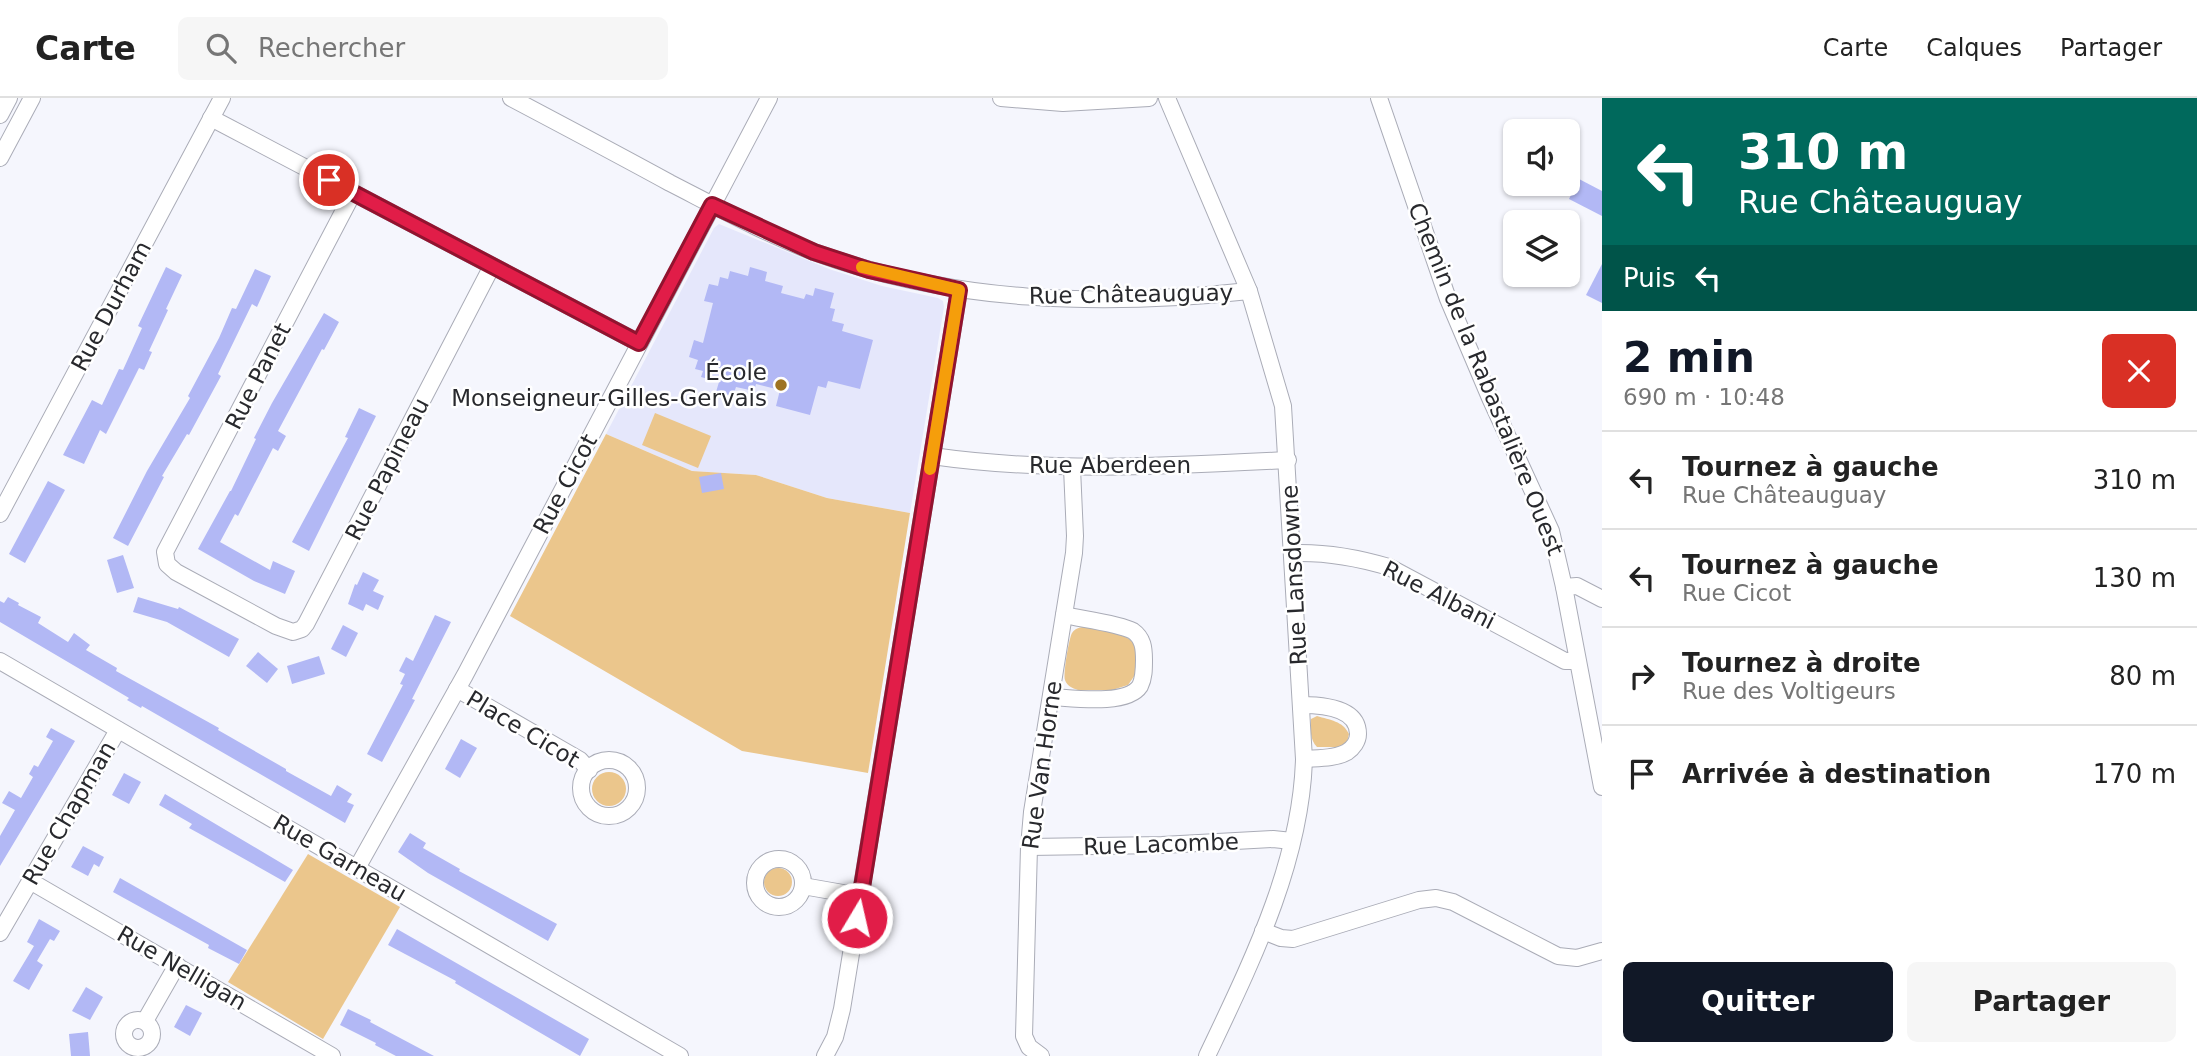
<!DOCTYPE html>
<html lang="fr">
<meta charset="utf-8">
<style>
:root{--surface:#fff;--page:#f6f6f6;--text:#222;--muted:#767676;--line:#e0e0e0;--accent:#111827}
body{margin:0;font-family:"DejaVu Sans",sans-serif;background:var(--page);color:var(--text);height:100vh;display:flex;flex-direction:column;font-size:26px;white-space:nowrap}
*{box-sizing:border-box;margin:0}
p{font-size:23px;color:var(--muted)}
.icon{flex:none;width:38px;height:38px;fill:none;stroke:currentColor;stroke-width:2;stroke-linecap:round;stroke-linejoin:round}
.map{position:relative;flex:1;overflow:hidden}
.side{display:flex;flex-direction:column;background:var(--surface);width:595px}
.side>*{flex:none}
.hud{background:#00695c;color:#fff;overflow:hidden}
.controls{position:absolute;left:1503px;top:21px;display:grid;gap:14px}
.controls a{display:grid;place-items:center;width:77px;height:77px;border-radius:10px;background:var(--surface);box-shadow:0 2px 5px #0004;font-size:35px}
.pin{position:absolute;display:grid;place-items:center;width:60px;height:60px;color:#fff;margin:-30px;border:4px solid #fff;border-radius:50%;box-shadow:0 2px 7px #0007}
.me{position:absolute;width:77px;margin:-38px;rotate:9deg;stroke-linejoin:round;filter:drop-shadow(0 0 5px #0008)}
.turn{display:flex;align-items:center;gap:24px;height:147px;padding:0 21px;font-size:32px}
.turn .icon{width:91px;height:91px;stroke-width:2.5}
.turn b{display:block;font-size:49px;line-height:60px}
.then{display:flex;align-items:center;height:66px;padding:0 21px;background:#0003;gap:14px;font-size:26px}
.round{display:grid;place-items:center;flex:none;width:74px;height:74px;border-radius:10px;background:var(--page)}
.head{display:flex;align-items:center;justify-content:space-between;height:119px;padding:0 21px}
h1{font-size:42px;font-weight:800;line-height:52px;color:var(--accent)}
.primary-button{display:flex;gap:14px;margin-top:auto;padding:14px 21px}
.primary-button a{flex:1;height:80px;border-radius:10px;background:var(--accent);color:#fff;font-size:28px;font-weight:800;line-height:80px;text-align:center}
.primary-button a+a{background:var(--page);color:var(--text)}
ul{padding:0;list-style:none}
li{display:flex;align-items:center;gap:21px;height:98px;padding:0 21px;border-top:2px solid var(--line)}
li div{flex:1}
li b{display:block;font-size:26px}
li em{font-style:normal}
header{display:flex;align-items:center;gap:42px;box-sizing:border-box;height:98px;padding:0 35px;background:var(--surface);border-bottom:2px solid var(--line)}
header strong{font-size:33px}
nav{display:flex;gap:38px;margin-inline-start:auto;font-size:24px}
.search{width:490px;height:63px;background:var(--page);display:flex;align-items:center;gap:18px;box-sizing:border-box;padding:0 24px;border-radius:10px;color:var(--muted);font-size:26px}
main{display:flex;flex:1;min-height:0}
.map>svg:first-child{display:block}
.built{fill:#e5e7fb}
.green{fill:#ebc68c}
.building{fill:#b2b8f5}
.lines{fill:none;stroke-linecap:round;stroke-linejoin:round}
.minor-casing{stroke:#aaacb7;stroke-width:18}
.minor{stroke:#fff;stroke-width:16}
.route-casing{stroke:#92132f;stroke-width:18}
.route{stroke:#e11d48;stroke-width:12}
.slow{stroke:#f59e0b;stroke-width:12}
.poi-dot{fill:#9e7322;stroke:#fff;stroke-width:2.5}
.labels{text-anchor:middle;dominant-baseline:central;stroke-width:5;stroke-linejoin:round;paint-order:stroke}
.street-label{font-size:23px;fill:#28292d;stroke:#fff}
.poi-label{font-size:23px;fill:#28292d;stroke:#fff;text-anchor:end}
</style>
<header>
<strong>Carte</strong>
<div class="search"><svg class="icon" aria-label="search" viewBox="0 0 24 24"><circle cx="10" cy="10" r="6"/><path d="M15 15l6 6"/></svg>Rechercher</div>
<nav><a>Carte</a><a>Calques</a><a>Partager</a></nav>
</header>
<main>
<div class="map">
<svg width="1602" height="958" viewBox="0 0 1602 958">
<rect width="100%" height="100%" fill="#f5f6fd"/>
<!-- built -->
<polygon class="built" points="719,126 829,171 882,188 938,200 943,203 944,209 910,415 827,400 756,377 692,373 606,336 714,130"/>
<!-- green -->
<g class="green">
<polygon points="655,315 711,338 698,370 642,347"/>
<polygon points="606,336 692,373 756,377 827,400 910,415 868,675 742,653 510,518"/>
<path d="M1088,529C1104,533 1127,534 1136,548L1135,577L1128,587L1112,592H1078C1072,590 1067,588 1065,582C1063,576 1069,540 1072,535C1076,529 1082,529 1088,529Z"/>
<path d="M1317,618C1330,622 1343,623 1349,636L1347,644L1340,649H1317C1310,642 1310,630 1311,621Z"/>
<circle cx="609" cy="691" r="17"/>
<polygon points="308,756 400,809 323,941 228,884"/>
<circle cx="778" cy="784" r="14"/>
</g>
<!-- building -->
<g class="building">
<polygon points="1579,81 1602,93 1602,118 1569,101"/>
<polygon points="1602,166 1602,205 1586,197"/>
<polygon points="166,169 182,177 166,211 168,212 149,253 152,254 144,272 139,270 106,336 100,332 84,366 63,357 92,302 102,307 119,271 123,272 142,230 138,228"/>
<polygon points="750,169 767,174 765,183 783,188 781,195 804,201 806,196 813,198 815,190 834,195 830,210 835,211 832,223 844,226 842,233 873,242 860,291 828,283 826,290 818,288 810,317 776,308 780,292 756,286 754,293 736,289 733,298 716,294 719,284 701,279 703,273 695,271 698,262 689,259 694,242 703,245 713,205 704,203 709,186 718,188 720,179 728,181 730,173 748,178"/>
<polygon points="255,171 271,178 257,209 252,206 218,276 221,278 189,337 187,336 162,378 164,379 128,448 113,440 147,373 190,300 188,298 219,240 232,210 236,211"/>
<polygon points="324,215 339,224 324,252 322,251 278,333 286,338 278,353 273,350 238,418 235,416 220,444 270,472 273,463 295,473 285,496 254,483 198,451 230,393 231,393 256,341 254,340 272,305"/>
<polygon points="359,310 376,318 309,453 292,444 348,340 345,339"/>
<polygon points="721,375 724,391 702,395 699,379"/>
<polygon points="48,383 65,392 25,465 9,456"/>
<polygon points="123,457 134,490 117,495 107,462"/>
<polygon points="363,474 379,482 373,493 384,498 378,512 366,506 363,513 348,506 355,486 357,487"/>
<polygon points="8,499 19,505 18,507 41,519 38,525 68,544 74,535 90,547 86,552 117,570 116,573 219,630 218,632 286,671 286,673 331,698 337,687 352,696 347,704 354,707 345,725 142,608 141,610 127,602 129,600 0,524 0,503 4,505"/>
<polygon points="138,499 178,511 179,509 239,541 229,559 167,524 133,514"/>
<polygon points="435,517 451,524 412,601 415,602 382,664 367,656 403,587 400,586 405,576 399,573 406,559 413,563"/>
<polygon points="343,527 358,535 346,559 331,551"/>
<polygon points="258,554 278,571 267,585 246,568"/>
<polygon points="319,558 325,576 292,586 287,568"/>
<polygon points="51,630 75,643 0,768 0,738 15,712 2,705 9,693 21,700 33,679 29,676 34,667 38,669 53,643 46,639"/>
<polygon points="461,641 477,650 460,680 445,671"/>
<polygon points="124,675 141,684 129,706 112,697"/>
<polygon points="165,696 293,772 285,784 200,736 189,730 192,726 159,707"/>
<polygon points="410,735 426,745 423,750 460,771 459,773 557,826 548,843 428,775 398,754"/>
<polygon points="83,748 104,759 99,769 94,766 88,778 71,769"/>
<polygon points="120,780 247,852 239,866 208,850 209,847 113,794"/>
<polygon points="39,821 60,833 54,843 50,841 37,863 43,867 29,892 13,883 34,848 27,844"/>
<polygon points="397,831 589,941 580,958 455,885 456,883 388,847"/>
<polygon points="86,889 103,899 90,922 72,913"/>
<polygon points="186,907 202,915 190,938 174,929"/>
<polygon points="348,911 371,922 370,924 434,958 396,958 375,947 376,945 340,927"/>
<polygon points="88,934 90,958 71,958 69,936"/>
</g>
<g class="lines">
<!-- minor casing -->
<g class="minor-casing">
<g id="minor">
<path d="M511,0C564,28 617,56 670,85C717,109 764,135 814,154C953,205 1102,209 1249,193"/>
<polyline points="1001,0 1063,5 1149,0"/>
<path d="M1167,0L1249,193L1283,308L1304,661C1301,765 1251,865 1207,958"/>
<polyline points="1379,0 1448,201 1490,300 1551,433 1564,489 1602,689"/>
<polyline points="0,17 9,0"/>
<polyline points="211,20 639,245"/>
<polyline points="0,60 32,0"/>
<polyline points="353,95 165,454 167,466 176,474 276,528 293,534 302,531 306,526 492,168"/>
<path d="M932,358C1051,375 1169,368 1288,362"/>
<polyline points="0,416 222,0"/>
<path d="M1293,455C1324,454 1359,460 1389,469L1565,563H1577"/>
<polyline points="1564,489 1577,488 1602,501"/>
<polyline points="0,563 680,958"/>
<polyline points="457,591 580,662 589,672"/>
<path d="M1051,599C1072,600 1127,608 1140,588C1144,580 1144,571 1144,562C1144,550 1143,540 1133,533C1118,525 1081,521 1064,517"/>
<path d="M1301,607C1320,607 1358,609 1358,636C1358,643 1353,650 1347,654C1335,661 1317,660 1304,661"/>
<circle cx="609" cy="690" r="28"/>
<polyline points="1029,749 1162,747 1273,741 1292,743"/>
<circle cx="779" cy="785" r="24"/>
<polyline points="357,770 465,577 769,0"/>
<polyline points="30,783 332,958"/>
<polyline points="803,788 860,798"/>
<polyline points="1263,833 1281,840 1293,841 1419,802 1436,800 1453,804 1558,858 1577,860 1602,853"/>
<polyline points="0,835 118,632"/>
<circle cx="138" cy="936" r="14"/>
<polyline points="145,923 177,867"/>
<polyline points="825,958 835,939 842,911 959,192"/>
<polyline points="1041,958 1029,949 1024,938 1029,749 1032,714 1074,455 1075,438 1072,370"/>
</g>
</g>
<!-- minor -->
<use href="#minor" class="minor"/>
</g>
<g class="lines">
<!-- route casing -->
<g class="route-casing">
<polyline id="route" points="329,82 639,245 712,107 814,154 869,172 959,192 857,820"/>
</g>
<!-- route -->
<use href="#route" class="route"/>
<!-- slow -->
<polyline class="slow" points="862,169 959,192 930,371"/>
</g>
<!-- markers -->
<circle class="poi-dot" cx="781" cy="287" r="7"/>
<g class="labels">
<!-- street labels -->
<g class="street-label">
<text transform="translate(1131 196) rotate(-1)">Rue Châteauguay</text>
<text transform="translate(111 208) rotate(-62)">Rue Durham</text>
<text transform="translate(258 278) rotate(-63)">Rue Panet</text>
<text transform="translate(1486 281) rotate(68)">Chemin de la Rabastalière Ouest</text>
<text x="1110" y="367">Rue Aberdeen</text>
<text transform="translate(387 371) rotate(-63)">Rue Papineau</text>
<text transform="translate(565 386) rotate(-62)">Rue Cicot</text>
<text transform="translate(1294 477) rotate(-93)">Rue Lansdowne</text>
<text transform="translate(1439 497) rotate(27)">Rue Albani</text>
<text transform="translate(523 631) rotate(31)">Place Cicot</text>
<text transform="translate(1042 667) rotate(-82)">Rue Van Horne</text>
<text transform="translate(69 715) rotate(-60)">Rue Chapman</text>
<text transform="translate(1161 746) rotate(-2)">Rue Lacombe</text>
<text transform="translate(340 760) rotate(30)">Rue Garneau</text>
<text transform="translate(182 870) rotate(30)">Rue Nelligan</text>
</g>
<!-- poi labels -->
<g class="poi-label">
<text x="767" y="274">École<tspan x="767" dy="26">Monseigneur-Gilles-Gervais</tspan></text>
</g>
</g>
</svg>
<div class="controls">
<a><svg class="icon" aria-label="sound" viewBox="0 0 24 24"><path d="M4 9h4l5-4v14l-5-4H4zM17 9q2 3 0 6"/></svg></a>
<a><svg class="icon" aria-label="layers" viewBox="0 0 24 24"><path d="M12 4l9 5-9 5-9-5zM3 14l9 5 9-5"/></svg></a>
</div>
<div class="pin" style="left:329px;top:82px;background:#d93025"><svg class="icon" aria-label="arrive" viewBox="0 0 24 24"><path d="M6 21V4h12l-3 4 3 4H6"/></svg></div>
<svg class="me" style="left:857px;top:820px" viewBox="-20 -20 40 40"><circle r="17" fill="#e11d48" stroke="#fff" stroke-width="3"/><path d="M0-11L8 9 0 5-8 9z" fill="#fff"/></svg>
</div>
<section class="side">
<div class="hud">
<div class="turn"><svg class="icon" aria-label="left" viewBox="0 0 24 24"><path d="M17 20v-9H6M10 6l-5 5 5 5"/></svg><div><b>310 m</b>Rue Châteauguay</div></div>
<div class="then">Puis<svg class="icon" aria-label="left" viewBox="0 0 24 24"><path d="M17 20v-9H6M10 6l-5 5 5 5"/></svg></div>
</div>
<div class="head"><div><h1>2 min</h1><p>690 m · 10:48</p></div><a class="round" style="background:#d93025;color:#fff"><svg class="icon" aria-label="close" viewBox="0 0 24 24"><path d="M6 6l12 12M18 6L6 18"/></svg></a></div>
<ul>
<li><svg class="icon" aria-label="left" viewBox="0 0 24 24"><path d="M17 20v-9H6M10 6l-5 5 5 5"/></svg><div><b>Tournez à gauche</b><p>Rue Châteauguay</p></div><em>310 m</em></li>
<li><svg class="icon" aria-label="left" viewBox="0 0 24 24"><path d="M17 20v-9H6M10 6l-5 5 5 5"/></svg><div><b>Tournez à gauche</b><p>Rue Cicot</p></div><em>130 m</em></li>
<li><svg class="icon" aria-label="right" viewBox="0 0 24 24"><path d="M7 20v-9h11M14 6l5 5-5 5"/></svg><div><b>Tournez à droite</b><p>Rue des Voltigeurs</p></div><em>80 m</em></li>
<li><svg class="icon" aria-label="arrive" viewBox="0 0 24 24"><path d="M6 21V4h12l-3 4 3 4H6"/></svg><div><b>Arrivée à destination</b></div><em>170 m</em></li>
</ul>
<div class="primary-button"><a>Quitter</a><a>Partager</a></div>
</section>
</main>
